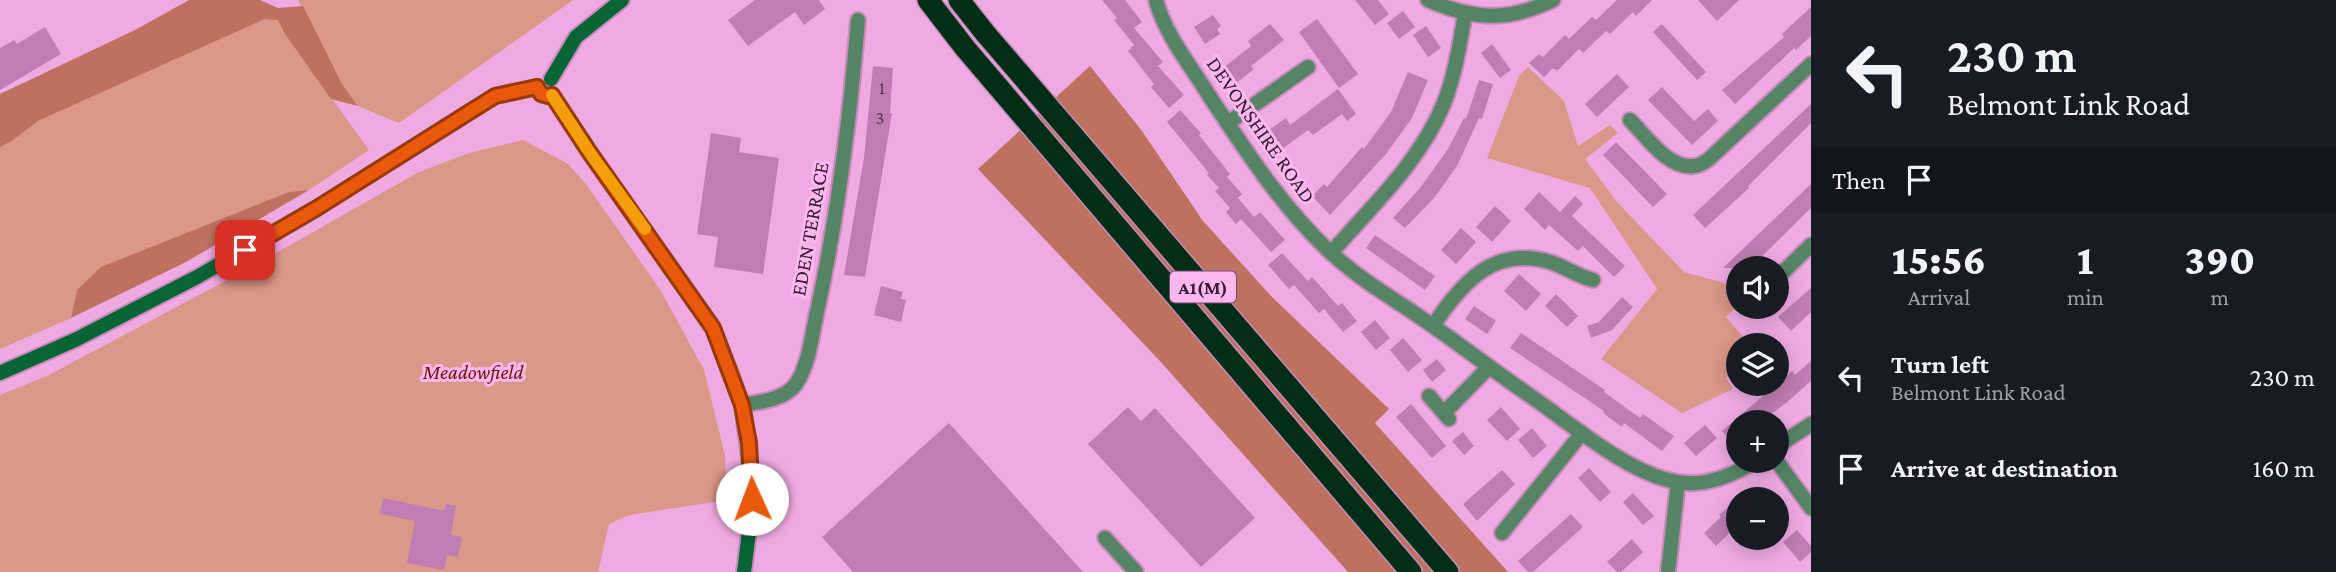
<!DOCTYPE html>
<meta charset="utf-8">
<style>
:root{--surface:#171b24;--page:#242831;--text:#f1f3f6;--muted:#9ea1a6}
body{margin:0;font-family:"Crimson Pro",serif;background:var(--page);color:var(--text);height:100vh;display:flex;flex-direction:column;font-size:26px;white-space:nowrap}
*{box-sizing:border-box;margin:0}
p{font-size:23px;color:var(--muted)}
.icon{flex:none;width:38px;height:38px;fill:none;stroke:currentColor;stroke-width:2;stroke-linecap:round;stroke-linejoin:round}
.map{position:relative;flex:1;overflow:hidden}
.sheet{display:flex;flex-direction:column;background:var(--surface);width:525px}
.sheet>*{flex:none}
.top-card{background:#171b24;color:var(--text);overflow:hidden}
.buttons{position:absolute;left:1726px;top:256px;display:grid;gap:14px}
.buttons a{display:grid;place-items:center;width:63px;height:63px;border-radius:50%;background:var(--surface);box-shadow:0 4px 18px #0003;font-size:35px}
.pin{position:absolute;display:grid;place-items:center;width:60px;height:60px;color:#fff;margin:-30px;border-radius:14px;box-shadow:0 4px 10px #0006}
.me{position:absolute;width:77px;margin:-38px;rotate:358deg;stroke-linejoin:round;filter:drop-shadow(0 0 5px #0008)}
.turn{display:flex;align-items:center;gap:24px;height:147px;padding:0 21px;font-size:32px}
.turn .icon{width:91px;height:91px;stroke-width:2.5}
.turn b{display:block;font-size:49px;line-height:60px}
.then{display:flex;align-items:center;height:66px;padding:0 21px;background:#0003;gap:14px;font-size:26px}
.eta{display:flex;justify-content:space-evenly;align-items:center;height:119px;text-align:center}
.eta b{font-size:42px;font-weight:800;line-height:49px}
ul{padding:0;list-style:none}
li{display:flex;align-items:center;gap:21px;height:91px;padding:0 21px}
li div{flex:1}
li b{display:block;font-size:26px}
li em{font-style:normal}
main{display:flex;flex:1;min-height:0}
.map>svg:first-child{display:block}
.green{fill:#db9787}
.forest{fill:#bf7160}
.building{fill:#bf7db3}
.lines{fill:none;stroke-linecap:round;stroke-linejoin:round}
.street-casing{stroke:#c68bbb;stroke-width:18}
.secondary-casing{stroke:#c68bbb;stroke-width:18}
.highway-casing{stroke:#c68bbb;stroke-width:24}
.street{stroke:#558564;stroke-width:14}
.secondary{stroke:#076435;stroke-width:14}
.highway{stroke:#032e16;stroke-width:21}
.route-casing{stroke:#983908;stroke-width:18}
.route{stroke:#ea580c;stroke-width:12}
.slow{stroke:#f59e0b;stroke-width:12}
.labels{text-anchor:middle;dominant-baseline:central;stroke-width:6;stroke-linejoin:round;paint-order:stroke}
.number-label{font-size:18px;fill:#583452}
.shield{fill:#fdb7ef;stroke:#724a6b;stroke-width:2}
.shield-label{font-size:19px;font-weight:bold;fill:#361c32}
.street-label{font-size:21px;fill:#361c32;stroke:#fdb7ef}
.park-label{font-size:21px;font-style:italic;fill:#721300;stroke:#fdb7ef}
</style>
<main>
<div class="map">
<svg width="1811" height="572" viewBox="0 0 1811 572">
<rect width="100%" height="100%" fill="#efaae2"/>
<!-- green -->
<g class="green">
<polygon points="298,0 573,0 399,123 358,106 342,84"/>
<polygon points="265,19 278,19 285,34 369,150 309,190 289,192 77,290 71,318 0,349 0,147 12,141 38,121"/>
<polygon points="1528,67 1564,101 1578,146 1610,125 1618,133 1585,159 1617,202 1684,272 1721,282 1728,285 1734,292 1738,289 1738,305 1726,317 1750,345 1738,345 1738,364 1726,378 1733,389 1682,413 1601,359 1657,289 1590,188 1487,158 1519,76"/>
<polygon points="523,140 568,164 586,184 661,291 704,370 725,455 727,500 629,515 609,524 598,572 0,572 0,395 47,376 246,270 419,172 469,153"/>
</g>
<!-- forest -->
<g class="forest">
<polygon points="189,0 260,0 278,8 303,6 342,84 358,106 331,99 285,34 278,20 265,19 38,121 12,141 0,147 0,94 135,30"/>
<polygon points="1090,66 1142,131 1203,221 1272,297 1389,409 1375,423 1508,572 1348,572 1159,360 978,169"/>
<polygon points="309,190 186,262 71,318 77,290 101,267 289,192"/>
</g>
<!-- building -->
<g class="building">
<polygon points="755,0 819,0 825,9 804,25 795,12 748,46 728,20"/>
<polygon points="1102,0 1125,0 1142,22 1134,28 1163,62 1158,66 1184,95 1169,108 1151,87 1154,84 1128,51 1134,45 1114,20 1117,18"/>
<polygon points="1355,0 1378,0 1389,14 1375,25"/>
<polygon points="1617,0 1652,0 1636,16 1633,12 1610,34 1606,31 1583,53 1579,49 1557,71 1553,68 1544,77 1529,63 1539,54 1543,57 1565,35 1569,39 1592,17 1596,20"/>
<polygon points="1698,0 1739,0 1717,21"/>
<polygon points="1811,7 1811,36 1796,50 1794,48 1735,104 1722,90 1784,37 1782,34"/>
<polygon points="1403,11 1415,27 1399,39 1387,23"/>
<polygon points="1213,15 1221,26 1217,29 1220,34 1205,44 1194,27"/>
<polygon points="1317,19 1358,74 1339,88 1299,32"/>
<polygon points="1270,24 1284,40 1251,66 1254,69 1230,88 1218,72 1251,46 1248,41"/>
<polygon points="1662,24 1706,72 1697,80 1653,32"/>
<polygon points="1426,26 1441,48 1428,57 1413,35"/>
<polygon points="45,27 61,54 0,90 0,48 14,40 17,44"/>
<polygon points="1492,44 1511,70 1500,78 1481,53"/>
<polygon points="873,66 893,68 890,113 892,113 865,277 844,275 864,158"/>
<polygon points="1408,72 1428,80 1412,118 1386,154 1330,215 1312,196 1324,184 1327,187 1362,147 1364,149 1391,112"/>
<polygon points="1617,74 1629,87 1597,117 1585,104"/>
<polygon points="1479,80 1493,84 1482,119 1479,118 1457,166 1434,198 1405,228 1393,218 1420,188 1448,149 1464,118 1466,119"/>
<polygon points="1662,87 1694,121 1708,109 1718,121 1692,145 1648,100"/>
<polygon points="1338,89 1356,114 1347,121 1342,114 1313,135 1308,130 1275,154 1262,135 1286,118 1290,125"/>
<polygon points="1811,104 1811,123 1748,186 1749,188 1705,228 1693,215"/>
<polygon points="1180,110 1201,133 1199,135 1230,174 1227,177 1242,194 1238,198 1254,217 1260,212 1285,240 1271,252 1241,219 1236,224 1226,212 1230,208 1215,191 1219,188 1207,175 1209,173 1167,122"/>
<polygon points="711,133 741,138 739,152 779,158 763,274 714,267 718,237 697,234"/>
<polygon points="1616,142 1667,194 1653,207 1603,155"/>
<polygon points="1811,184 1811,208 1750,268 1723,268"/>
<polygon points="1539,192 1560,212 1575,196 1583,204 1572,216 1625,266 1614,277 1583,246 1578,251 1549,225 1545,230 1524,209"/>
<polygon points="1495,206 1511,221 1492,242 1476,227"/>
<polygon points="1461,228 1476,242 1456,264 1441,250"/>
<polygon points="1375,235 1435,276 1425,290 1366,248"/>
<polygon points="1282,253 1308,281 1312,277 1338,306 1342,303 1357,321 1343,332 1324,309 1319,313 1294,285 1289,289 1268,265"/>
<polygon points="1519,274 1541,294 1526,311 1504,291"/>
<polygon points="881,286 903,292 901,299 906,300 901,322 874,315"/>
<polygon points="1811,288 1811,312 1791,331 1778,317"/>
<polygon points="1556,294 1578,316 1567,327 1545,306"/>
<polygon points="1622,297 1633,307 1612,330 1591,338 1587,326 1599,322"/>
<polygon points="1474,306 1496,321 1487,334 1465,319"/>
<polygon points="1375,320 1390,338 1376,350 1361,332"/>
<polygon points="1521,333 1605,390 1604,392 1640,418 1643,414 1674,436 1662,451 1624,423 1622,427 1603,413 1604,411 1510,348"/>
<polygon points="1403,338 1422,360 1408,372 1390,350"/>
<polygon points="1437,359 1446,370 1432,382 1423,370"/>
<polygon points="1811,361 1811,381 1786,403 1760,422 1738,422 1738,448 1722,431 1792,371 1795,375"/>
<polygon points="1411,404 1446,446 1432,458 1396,417"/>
<polygon points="1128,407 1141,421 1155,408 1255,518 1201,567 1088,444"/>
<polygon points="1501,407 1520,429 1507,441 1487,420"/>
<polygon points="949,423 1083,572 853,572 822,537"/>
<polygon points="1705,425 1717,438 1696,456 1684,443"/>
<polygon points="1532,428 1547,446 1533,458 1518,440"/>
<polygon points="1463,432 1474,446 1464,455 1452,441"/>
<polygon points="1589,468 1611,492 1600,502 1578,478"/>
<polygon points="1502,470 1515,484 1477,521 1463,504"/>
<polygon points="1633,493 1654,516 1643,525 1623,502"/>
<polygon points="383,498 444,511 446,504 456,506 451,535 462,537 458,557 447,555 444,570 407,563 415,521 380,514"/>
<polygon points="1738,499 1738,525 1716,546 1704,533 1721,517 1719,515"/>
<polygon points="1571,514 1583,527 1533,572 1528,572 1518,561"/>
<polygon points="1797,530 1811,546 1811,552 1800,562 1783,542"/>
<polygon points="1632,539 1643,552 1621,572 1617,572 1607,562"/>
</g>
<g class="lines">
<!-- street casing -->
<g class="street-casing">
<g id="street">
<path d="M1156,0C1165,35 1191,66 1210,97C1246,151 1281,206 1330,252C1361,281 1398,301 1433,326C1466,349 1498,374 1532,397C1572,425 1629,474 1677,482C1705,487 1734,475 1757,460"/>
<path d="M1428,0C1474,20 1508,22 1553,0"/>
<path d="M1630,120C1646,136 1668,169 1693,166C1698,166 1705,162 1709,159L1811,64"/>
<polyline points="1228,123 1308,67"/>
<path d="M1331,253C1372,206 1420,162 1444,103C1455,75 1460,43 1465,14"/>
<polyline points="1776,279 1811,245"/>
<path d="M1433,326C1462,282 1495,244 1553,263C1567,268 1577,276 1593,280"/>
<polyline points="1429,396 1449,419"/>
<path d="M742,405C760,402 784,400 796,384C809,365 812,334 817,312C838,216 850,118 858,20"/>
<polyline points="1444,413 1489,367"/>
<polyline points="1776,447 1811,424"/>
<polyline points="1776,460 1811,508"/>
<polyline points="1502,533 1582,433"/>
<polyline points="1105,538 1136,572"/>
<polyline points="1668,572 1678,482"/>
</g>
</g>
<!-- secondary casing -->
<g class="secondary-casing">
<g id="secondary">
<polyline points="551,79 576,37 622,0"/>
<polyline points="552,95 590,153 713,328 731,374 742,405 752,480 751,516 744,572"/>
<polyline points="0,373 75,340 197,277 317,208 495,96 537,87"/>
</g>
</g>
<!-- highway casing -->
<g class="highway-casing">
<g id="highway">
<polyline points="928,0 965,48 1411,572"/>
<polyline points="959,0 985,33 1448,572"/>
</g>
</g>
<!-- street -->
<use href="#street" class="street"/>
<!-- secondary -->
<use href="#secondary" class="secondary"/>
<!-- highway -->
<use href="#highway" class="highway"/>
</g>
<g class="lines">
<!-- route casing -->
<g class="route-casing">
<polyline id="route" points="245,250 317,208 495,96 537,87 541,94 548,96 552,95 590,153 713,328 742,405 749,443 752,499"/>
</g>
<!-- route -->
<use href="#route" class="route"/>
<!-- slow -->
<polyline class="slow" points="552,95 590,153 645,229"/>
</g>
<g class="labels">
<!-- number labels -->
<g class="number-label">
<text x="882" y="88">1</text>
<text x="880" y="118">3</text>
</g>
<!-- shield labels -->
<rect class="shield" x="1170" y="271.5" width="66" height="31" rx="5"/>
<g class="shield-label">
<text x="1203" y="287">A1(M)</text>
</g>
<!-- street labels -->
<g class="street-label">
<text transform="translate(1261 130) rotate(55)">DEVONSHIRE ROAD</text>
<text transform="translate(810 229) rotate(-80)">EDEN TERRACE</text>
</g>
<!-- park labels -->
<g class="park-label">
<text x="473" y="372">Meadowfield</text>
</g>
</g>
</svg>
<div class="buttons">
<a><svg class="icon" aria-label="sound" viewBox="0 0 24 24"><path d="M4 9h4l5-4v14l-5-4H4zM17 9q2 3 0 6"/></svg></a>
<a><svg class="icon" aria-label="layers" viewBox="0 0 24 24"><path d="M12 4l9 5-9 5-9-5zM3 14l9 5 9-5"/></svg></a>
<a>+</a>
<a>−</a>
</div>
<div class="pin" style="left:245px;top:250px;background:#d93025"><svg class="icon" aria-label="arrive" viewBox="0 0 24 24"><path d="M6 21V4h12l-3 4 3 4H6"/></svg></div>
<svg class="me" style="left:752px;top:499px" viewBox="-20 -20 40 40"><circle r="19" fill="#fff"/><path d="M0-13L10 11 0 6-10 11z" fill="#ea580c"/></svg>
</div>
<section class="sheet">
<div class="top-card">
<div class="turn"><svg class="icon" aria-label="left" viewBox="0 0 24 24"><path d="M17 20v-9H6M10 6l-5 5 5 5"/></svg><div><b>230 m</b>Belmont Link Road</div></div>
<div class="then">Then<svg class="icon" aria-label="arrive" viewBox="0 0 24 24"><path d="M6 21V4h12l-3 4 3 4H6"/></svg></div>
</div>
<div class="eta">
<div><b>15:56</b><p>Arrival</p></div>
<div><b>1</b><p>min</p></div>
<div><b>390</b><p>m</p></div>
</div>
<ul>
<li><svg class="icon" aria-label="left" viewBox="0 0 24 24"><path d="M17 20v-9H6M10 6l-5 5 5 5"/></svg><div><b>Turn left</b><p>Belmont Link Road</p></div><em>230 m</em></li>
<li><svg class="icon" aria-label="arrive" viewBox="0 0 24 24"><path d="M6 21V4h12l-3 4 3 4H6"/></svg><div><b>Arrive at destination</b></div><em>160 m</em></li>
</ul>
</section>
</main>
